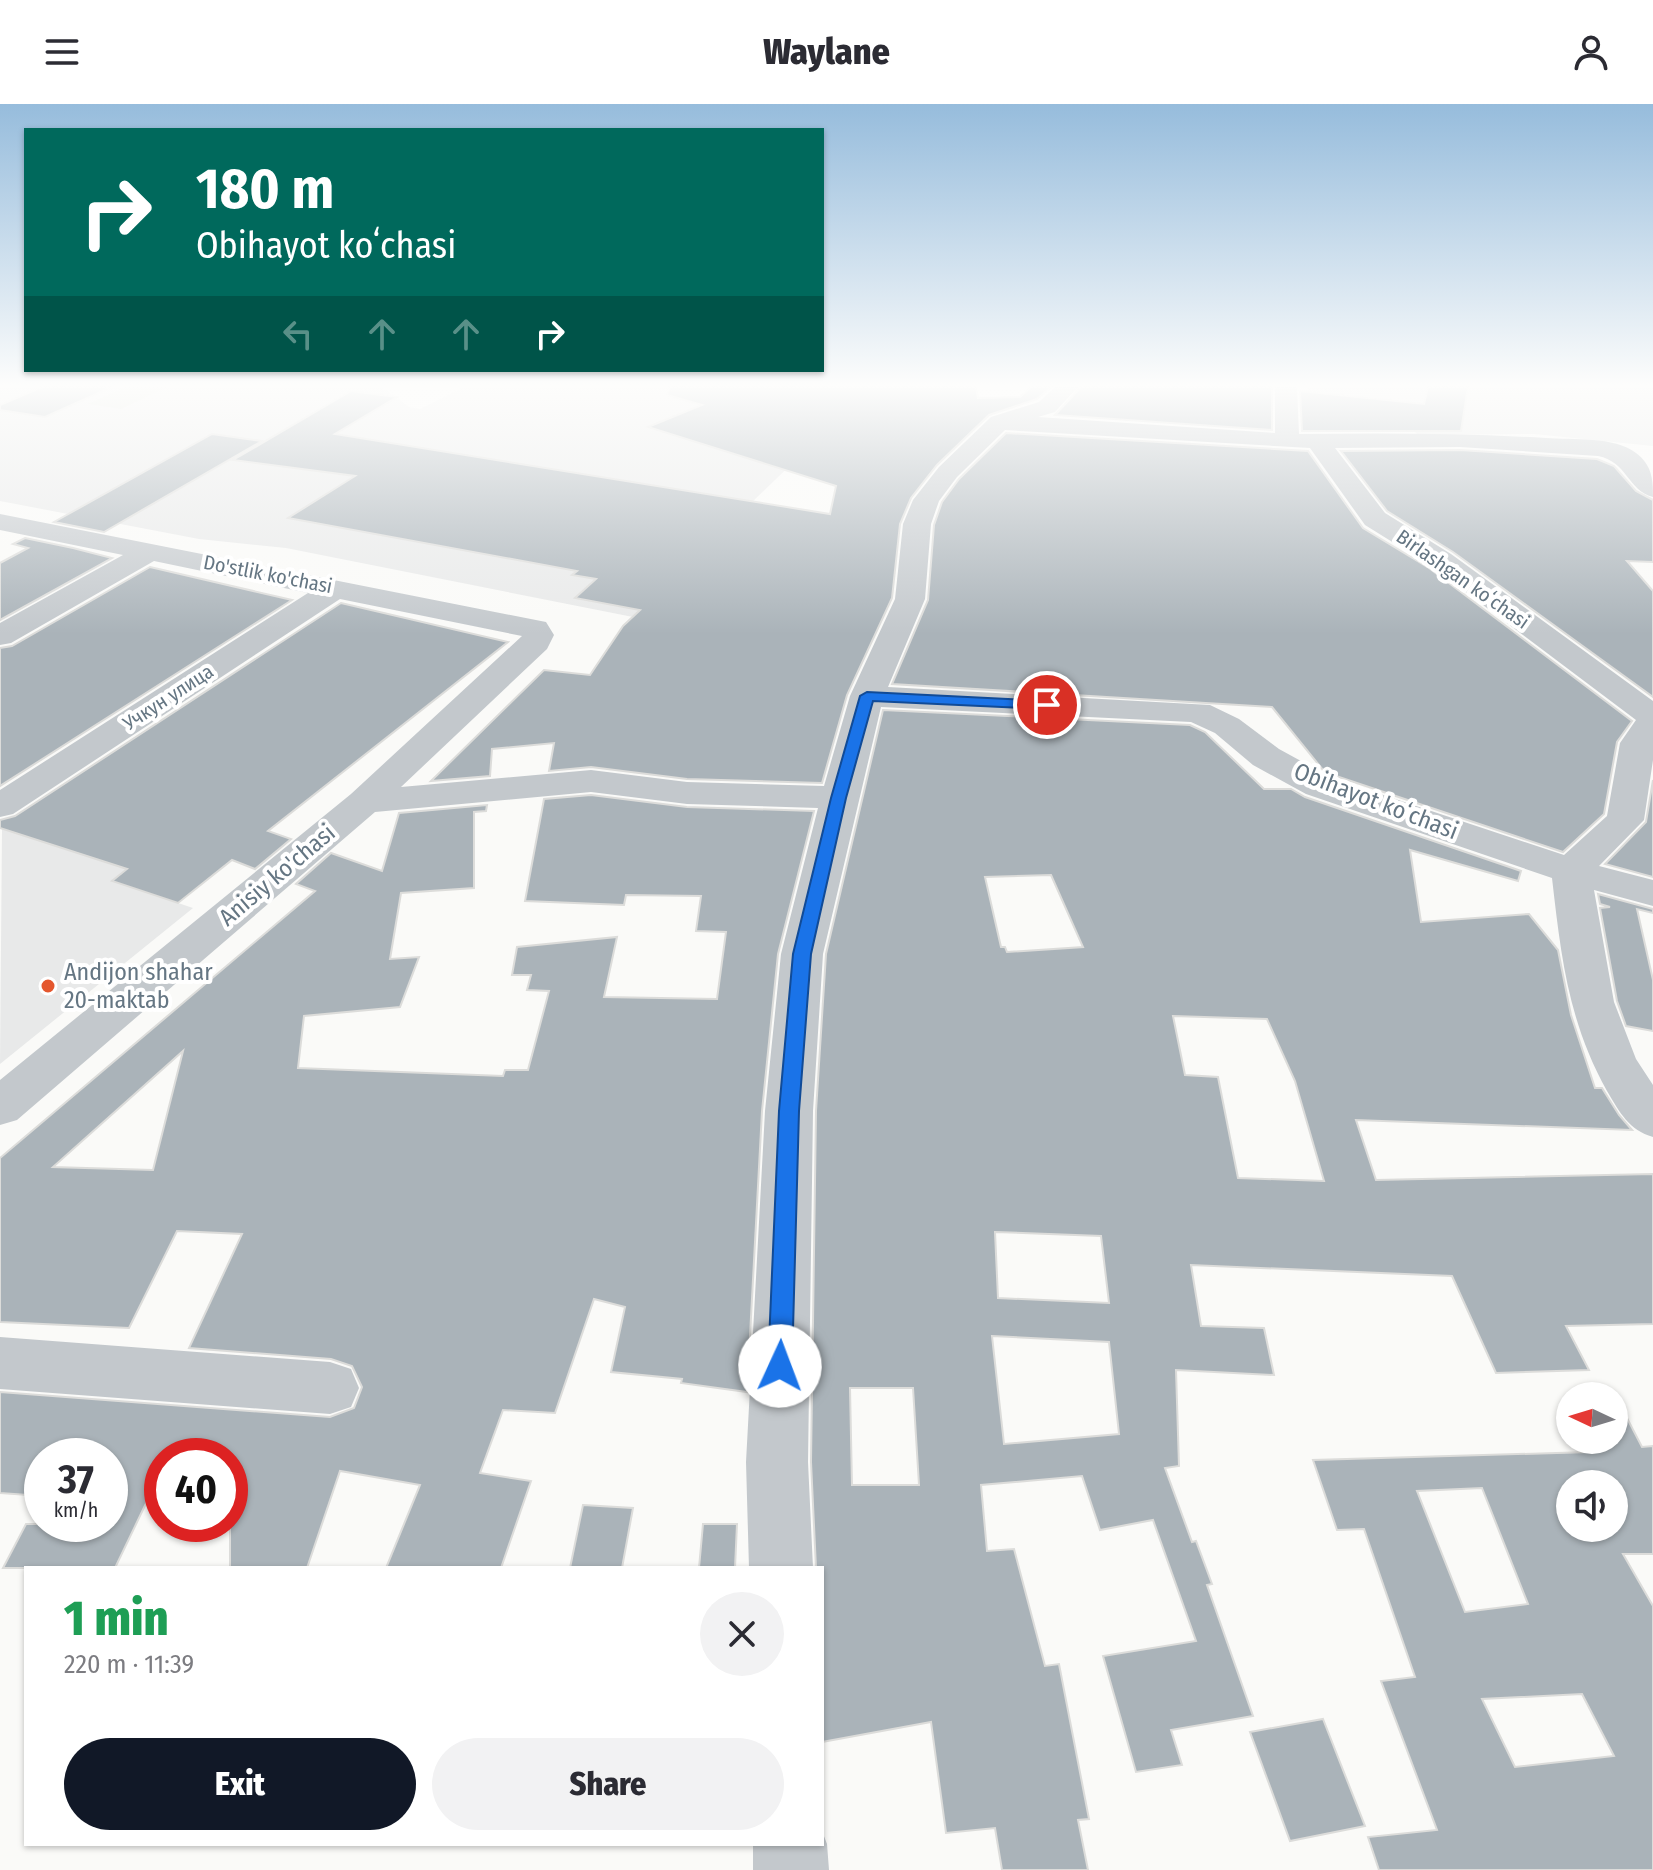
<!DOCTYPE html>
<meta charset="utf-8">
<style>
:root{--surface:#fff;--page:#f2f2f3;--text:#2b2b33;--muted:#7c7c81;--accent:#111827}
body{margin:0;font-family:"Fira Sans Condensed",sans-serif;background:var(--page);color:var(--text);height:100vh;display:flex;flex-direction:column;font-size:30px;white-space:nowrap}
*{box-sizing:border-box;margin:0}
p{font-size:26px;color:var(--muted)}
.icon{flex:none;width:44px;height:44px;fill:none;stroke:currentColor;stroke-width:2;stroke-linecap:round;stroke-linejoin:round}
.map{position:relative;flex:1;overflow:hidden}
.sheet{position:absolute;left:24px;top:1462px;width:800px;height:280px;display:flex;flex-direction:column;background:var(--surface);border-radius:0px;box-shadow:0 2px 6px #0004}
.sheet>*{flex:none}
.top-card{position:absolute;left:24px;top:24px;width:800px;height:244px;border-radius:0px;box-shadow:0 2px 6px #0004;background:#00695c;color:#fff;overflow:hidden}
.needle{width:52px;rotate:274deg}
.fabs{position:absolute;left:1556px;top:1278px;display:grid;gap:16px}
.fabs a{display:grid;place-items:center;width:72px;height:72px;border-radius:50%;background:var(--surface);box-shadow:0 2px 6px #0004;font-size:40px}
.speed{position:absolute;left:24px;top:1334px;display:flex;gap:16px;font-size:40px;font-weight:700;text-align:center}
.speed>*{display:grid;place-content:center;width:104px;height:104px;border-radius:50%;background:var(--surface);box-shadow:0 2px 6px #0004;line-height:1}
.speed small{font-size:20px;font-weight:400}
.speed .limit{border:12px solid #d22;background:#fff;color:#111}
.pin{position:absolute;display:grid;place-items:center;width:68px;height:68px;color:#fff;margin:-34px;border:4px solid #fff;border-radius:50%;box-shadow:0 2px 8px #0007}
.me{position:absolute;width:88px;margin:-44px;rotate:2deg;stroke-linejoin:round;filter:drop-shadow(0 0 6px #0008)}
.turn{display:flex;align-items:center;gap:28px;height:168px;padding:0 40px;font-size:36px}
.turn .icon{width:104px;height:104px;stroke-width:2.5}
.turn b{display:block;font-size:56px;line-height:68px}
.lanes{display:flex;align-items:center;height:76px;padding:0 40px;background:#0003;justify-content:center;gap:40px;direction:ltr}
.lanes .off{opacity:.35}
.round{display:grid;place-items:center;flex:none;width:84px;height:84px;border-radius:42px;background:var(--page)}
.headline{display:flex;align-items:center;justify-content:space-between;height:136px;padding:0 40px}
h1{font-size:48px;font-weight:800;line-height:60px;color:#1e9e55}
.action{display:flex;gap:16px;margin-top:auto;padding:16px 40px}
.action a{flex:1;height:92px;border-radius:48px;background:var(--accent);color:#fff;font-size:32px;font-weight:800;line-height:92px;text-align:center}
.action a+a{background:var(--page);color:var(--text)}
header{display:flex;justify-content:space-between;align-items:center;height:104px;padding:0 40px;background:var(--surface);font-size:36px;font-weight:800}
.map>svg:first-child{display:block}
.built{fill:#e8e9e9}
.green{fill:#dadfd7}
.building{fill:#aab3b9;stroke:#dcdcda;stroke-width:2;fill-rule:evenodd}
.lines{fill:none;stroke-linecap:round;stroke-linejoin:round}
.minor{fill:#c3c8cc;fill-rule:evenodd}
.route{fill:#1a73e8;stroke:#114b97;stroke-width:2}
.poi-dot{fill:#e4572e;stroke:#fff;stroke-width:3}
.labels{text-anchor:middle;dominant-baseline:central;stroke-width:8;stroke-linejoin:round;paint-order:stroke}
.far-street-label{font-size:20px;fill:#657683;stroke:#fff}
.street-label{font-size:24px;fill:#657683;stroke:#fff}
.poi-label{font-size:24px;fill:#657683;stroke:#fff;text-anchor:start}
</style>
<header><svg class="icon" aria-label="menu" viewBox="0 0 24 24"><path d="M4 6h16M4 12h16M4 18h16"/></svg>Waylane<svg class="icon" aria-label="person" viewBox="0 0 24 24"><circle cx="12" cy="8" r="4"/><path d="M4 21q1-7 8-7t8 7"/></svg></header>
<div class="map">
<svg width="1653" height="1766" viewBox="0 0 1653 1766">
<rect width="100%" height="100%" fill="#fafaf8"/>
<!-- built -->
<g class="built">
<polygon points="0,283 382,283 409,303 420,305 464,283 751,283 853,307 804,348 633,513 286,444 199,435 0,397"/>
<polygon points="1307,283 1653,283 1653,342 1534,330 1418,331 1383,296 1308,287"/>
<polygon points="2,725 127,765 113,777 193,804 0,960"/>
</g>
<!-- green -->
<polygon class="green" points="125,283 167,283 121,305 88,300"/>
<!-- building -->
<g class="building">
<polygon points="42,283 112,283 45,313 0,306 0,301"/>
<polygon points="669,283 976,283 978,294 1020,293 1031,283 1051,283 1037,295 989,311 937,361 911,394 900,420 892,494 847,591 822,679 687,675 591,663 549,667 554,639 492,645 490,672 431,677 544,566 590,571 623,522 640,506 575,494 596,475 572,471 577,467 288,414 355,372 233,356 351,287 397,293 335,330 830,410 836,382 648,323 702,301 667,291"/>
<polygon points="1081,283 1272,283 1272,326 1055,311"/>
<polygon points="1428,283 1468,283 1461,327 1302,327 1300,287 1424,300"/>
<polygon points="1006,329 1308,347 1363,424 1429,464 1632,617 1617,638 1604,710 1563,748 1333,671 1323,666 1272,603 892,580 928,496 934,421 942,398 959,375"/>
<polygon points="212,330 262,337 104,428 54,418"/>
<polygon points="1460,346 1597,355 1614,362 1636,387 1653,396 1653,458 1627,457 1653,487 1653,593 1453,448 1387,407 1341,347"/>
<polygon points="25,434 73,444 112,454 0,516 0,459 28,444 13,440"/>
<polygon points="150,463 292,496 0,682 0,544 12,542"/>
<polygon points="341,499 508,538 268,727 291,735 255,765 232,756 178,799 112,777 127,765 0,724 0,716 15,712"/>
<path d="M883,606L1190,621L1205,628L1264,685H1291L1305,693L1521,767L1518,777L1410,746L1421,818L1529,810L1558,846L1571,911L1595,984H1602L1619,1011L1632,1026L1356,1016L1376,1076L1653,1070V1220L1566,1222L1589,1266L1496,1269L1452,1172L1191,1161L1201,1222L1264,1224L1274,1271L1176,1266L1179,1362L1165,1364L1192,1438L1196,1437L1212,1480L1207,1481L1253,1612L1171,1626L1182,1661L1136,1668L1103,1552L1196,1537L1153,1416L1100,1426L1082,1372L981,1381L987,1447L1014,1445L1045,1562L1059,1560L1089,1715L1078,1716L1088,1766H1002L995,1724L946,1729L931,1618L822,1638V1464H816L811,1358L816,1007L826,850ZM1051,771L1083,843L1007,848L1005,843H1001L985,773ZM1173,912L1267,915L1295,977L1324,1077L1238,1074L1218,973L1185,971ZM995,1128L1101,1132L1109,1199L998,1194ZM992,1232L1109,1238L1119,1330L1004,1340ZM850,1284H913L919,1381H852Z"/>
<polygon points="1653,676 1653,773 1605,760 1646,718"/>
<path d="M591,691L687,703L814,707L778,850L762,1007L747,1288L681,1279L682,1275L611,1268L625,1203L594,1195L555,1309L503,1306L480,1369L531,1377L501,1464H386L420,1381L340,1367L307,1464H230V1352H162V1366L115,1464H3L26,1420H110V1352H42V1392L0,1389V1288L330,1313L354,1304L362,1283L352,1262L331,1255L189,1244L242,1130L177,1127L129,1224L0,1218V1054L315,787L296,780L331,749L382,767L399,709L487,701L486,707L474,708V784L401,789L390,855L419,853L400,903L304,912L298,964L503,972L505,966H528L549,887L527,886L531,871H512L517,843L617,833L604,893L717,895L726,828L696,827L701,792L626,791L624,801L525,797L544,695ZM183,947L153,1066L53,1063Z"/>
<polygon points="1598,790 1653,805 1653,809 1637,805 1653,876 1653,927 1626,922 1617,897 1600,804 1610,803 1600,800"/>
<path d="M1614,1289L1642,1343L1653,1342V1450H1623L1653,1502V1766H1379L1368,1733L1437,1726L1381,1577L1415,1573L1364,1425L1337,1426L1313,1356L1589,1348L1584,1336H1614ZM1570,1380H1614V1424H1570ZM1482,1384L1528,1500L1465,1508L1417,1387ZM1582,1590L1614,1652L1515,1663L1482,1595Z"/>
<polygon points="583,1401 633,1404 622,1464 570,1464"/>
<polygon points="703,1420 737,1420 735,1464 699,1464"/>
<polygon points="1323,1615 1365,1722 1290,1737 1250,1628"/>
</g>
<g class="lines">
<!-- minor -->
<g class="minor">
<path d="M1055,283H1078L1055,308L1038,313L1275,329V283H1297L1299,330C1382,329 1463,329 1546,334C1573,336 1614,332 1636,349C1652,361 1653,375 1653,393C1627,386 1628,358 1598,352L1460,343L1335,344L1385,409L1451,450L1653,597V656L1644,716L1599,762L1653,776V802L1594,786L1614,898L1636,955L1653,981V1033C1629,1026 1620,1009 1607,987C1568,917 1561,852 1552,774L1306,690L1253,661L1215,629L1191,618L881,603L823,850L813,1007L808,1358L813,1464H749L746,1358L765,1007L781,850L818,704L687,700L591,688L375,708L17,1016L0,1021V976L351,690L522,532L340,495L13,710L0,713V686L308,489L154,457L11,539L0,541V519L123,451L0,426V410L546,518L554,531L547,545L401,683L591,666L687,678L824,682L850,592L895,495L903,420L913,396L939,363L991,313L1039,298ZM1005,326L1310,344L1365,421L1431,462L1636,616L1620,639L1607,712L1564,751L1332,674L1279,645L1239,615L1210,601L888,583L925,495L931,420L939,397L957,373Z"/>
<polygon points="0,1233 330,1258 351,1265 359,1284 351,1303 330,1310 0,1285"/>
<polygon points="822,1727 827,1740 829,1766 753,1766 753,1740 822,1740"/>
</g>
</g>
<!-- sky -->
<linearGradient id="sky" x2="0" y2="1"><stop stop-color="#96bcdc"/><stop offset="0.53" stop-color="#fdfdfc"/><stop offset="1" stop-color="#fdfdfc" stop-opacity="0"/></linearGradient>
<rect width="1653" height="530" fill="url(#sky)"/>
<!-- route -->
<polygon class="route" points="867,588 1047,597 1054,601 1047,605 873,597 846,694 811,850 799,1007 792,1262 789,1270 780,1273 772,1270 768,1262 779,1007 793,850 831,694 860,592"/>
<!-- markers -->
<circle class="poi-dot" cx="48" cy="882" r="8"/>
<g class="labels">
<!-- far-street labels -->
<g class="far-street-label">
<text transform="translate(268 470) rotate(11)">Do'stlik ko'chasi</text>
<text transform="translate(1463 475) rotate(35)">Birlashgan koʻchasi</text>
<text transform="translate(168 593) rotate(-33)">Учкун улица</text>
</g>
<!-- street labels -->
<g class="street-label">
<text transform="translate(1376 697) rotate(21)">Obihayot koʻchasi</text>
<text transform="translate(277 771) rotate(-40)">Anisiy ko'chasi</text>
</g>
<!-- poi labels -->
<g class="poi-label">
<text x="64" y="868">Andijon shahar<tspan x="64" dy="28">20-maktab</tspan></text>
</g>
</g>
</svg>
<div class="fabs">
<a><svg class="needle" viewBox="-14 -14 28 28"><path d="M0-13l5 13h-10z" fill="#e53935"/><path d="M0 13l5-13h-10z" fill="#7c7c81"/></svg></a>
<a><svg class="icon" aria-label="sound" viewBox="0 0 24 24"><path d="M4 9h4l5-4v14l-5-4H4zM17 9q2 3 0 6"/></svg></a>
</div>
<div class="speed"><div>37<small>km/h</small></div><div class="limit">40</div></div>
<div class="pin" style="left:1047px;top:601px;background:#d93025"><svg class="icon" aria-label="arrive" viewBox="0 0 24 24"><path d="M6 21V4h12l-3 4 3 4H6"/></svg></div>
<svg class="me" style="left:780px;top:1262px" viewBox="-20 -20 40 40"><circle r="19" fill="#fff"/><path d="M0-13L10 11 0 6-10 11z" fill="#1a73e8"/></svg>
<div class="top-card">
<div class="turn"><svg class="icon" aria-label="right" viewBox="0 0 24 24"><path d="M7 20v-9h11M14 6l5 5-5 5"/></svg><div><b>180 m</b>Obihayot koʻchasi</div></div>
<div class="lanes"><svg class="icon off" aria-label="left" viewBox="0 0 24 24"><path d="M17 20v-9H6M10 6l-5 5 5 5"/></svg><svg class="icon off" aria-label="ahead" viewBox="0 0 24 24"><path d="M12 20V5M6 11l6-6 6 6"/></svg><svg class="icon off" aria-label="ahead" viewBox="0 0 24 24"><path d="M12 20V5M6 11l6-6 6 6"/></svg><svg class="icon" aria-label="right" viewBox="0 0 24 24"><path d="M7 20v-9h11M14 6l5 5-5 5"/></svg></div>
</div>
<section class="sheet">
<div class="headline"><div><h1>1 min</h1><p>220 m · 11:39</p></div><a class="round"><svg class="icon" aria-label="close" viewBox="0 0 24 24"><path d="M6 6l12 12M18 6L6 18"/></svg></a></div>
<div class="action"><a>Exit</a><a>Share</a></div>
</section>
</div>
